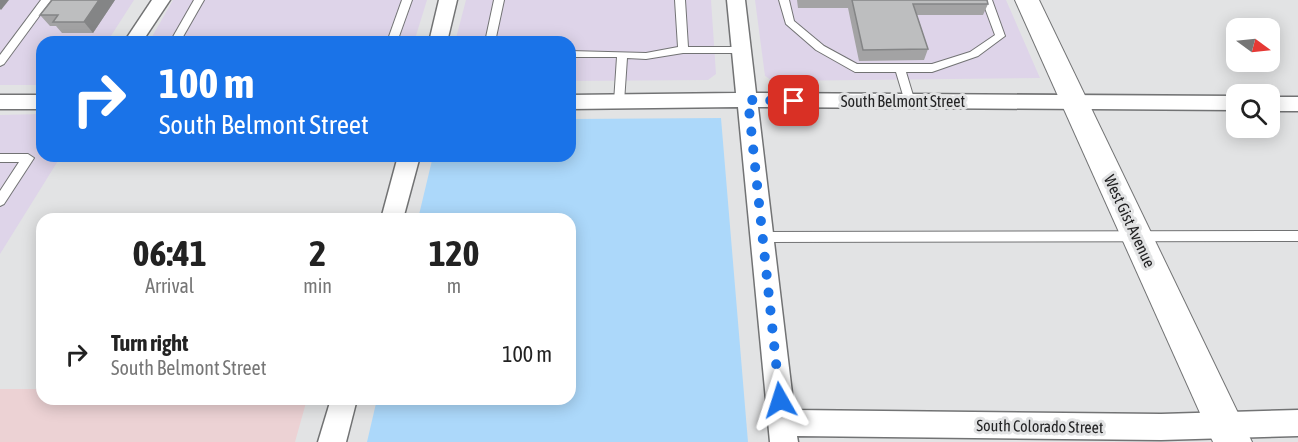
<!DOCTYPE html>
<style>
:root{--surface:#fff;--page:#f6f6f6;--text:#222;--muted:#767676}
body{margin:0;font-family:"Asap Condensed",sans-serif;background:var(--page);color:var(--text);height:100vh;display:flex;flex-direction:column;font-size:22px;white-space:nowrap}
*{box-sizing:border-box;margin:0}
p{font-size:20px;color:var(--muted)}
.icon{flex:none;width:33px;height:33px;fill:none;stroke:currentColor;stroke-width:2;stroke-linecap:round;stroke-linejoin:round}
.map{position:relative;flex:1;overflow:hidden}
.drawer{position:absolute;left:36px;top:213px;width:540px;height:192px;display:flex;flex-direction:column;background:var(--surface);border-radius:18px;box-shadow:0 3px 15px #0003}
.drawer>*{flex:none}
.top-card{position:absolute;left:36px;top:36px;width:540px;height:126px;border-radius:18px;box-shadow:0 3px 15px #0003;background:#1a73e8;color:#fff;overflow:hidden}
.needle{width:39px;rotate:105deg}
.buttons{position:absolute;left:1226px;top:18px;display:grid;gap:12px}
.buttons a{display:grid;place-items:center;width:54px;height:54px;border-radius:12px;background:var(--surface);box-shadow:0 3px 15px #0003;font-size:30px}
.pin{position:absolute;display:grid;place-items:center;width:51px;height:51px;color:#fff;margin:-26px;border-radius:12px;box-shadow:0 3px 9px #0006}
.me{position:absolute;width:66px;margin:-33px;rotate:354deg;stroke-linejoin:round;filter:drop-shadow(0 0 4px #0008)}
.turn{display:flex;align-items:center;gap:21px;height:126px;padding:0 24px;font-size:27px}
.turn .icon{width:78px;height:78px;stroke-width:2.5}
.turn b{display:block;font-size:42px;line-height:51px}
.eta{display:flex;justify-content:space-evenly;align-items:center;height:102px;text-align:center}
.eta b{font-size:36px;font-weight:700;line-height:42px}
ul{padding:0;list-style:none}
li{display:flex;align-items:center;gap:18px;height:78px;padding:0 24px}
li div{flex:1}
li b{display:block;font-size:22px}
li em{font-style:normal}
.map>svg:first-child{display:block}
.commercial{fill:#ded4e9}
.industrial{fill:#ecd2d4}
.green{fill:#acd8fa}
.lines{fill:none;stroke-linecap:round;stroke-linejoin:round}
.lane-casing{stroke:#727374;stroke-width:2}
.street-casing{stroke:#727374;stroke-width:3}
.secondary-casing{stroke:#727374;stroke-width:2}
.lane{fill:#fff;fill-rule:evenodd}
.street{fill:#fff;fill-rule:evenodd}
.secondary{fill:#fff;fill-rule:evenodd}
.wall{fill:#a3a3a4}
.shaded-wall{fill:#848586}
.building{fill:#bdbebf;stroke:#848586;stroke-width:1.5}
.route{stroke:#1a73e8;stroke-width:10;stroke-dasharray:0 18}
.labels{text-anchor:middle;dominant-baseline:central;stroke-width:6;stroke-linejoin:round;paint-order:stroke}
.street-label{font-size:16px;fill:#232324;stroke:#e2e3e4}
</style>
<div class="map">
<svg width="1298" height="442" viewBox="0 0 1298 442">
<rect width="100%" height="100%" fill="#e2e3e4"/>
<!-- commercial -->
<g class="commercial">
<polygon points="0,0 134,0 107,42 42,42 42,85 0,85"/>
<polygon points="173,0 427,0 414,42 149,42"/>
<polygon points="466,0 711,0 716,74 708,80 570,81 570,42 455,42"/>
<polygon points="755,0 1006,0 1040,78 773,81 765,76"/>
<polygon points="42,114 42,156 61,156 0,254 0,115"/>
</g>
<!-- industrial -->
<polygon class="industrial" points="0,389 42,389 42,399 307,399 295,442 0,442"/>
<!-- green -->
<polygon class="green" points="721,118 748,442 367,442 377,399 570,399 570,219 418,219 433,156 570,156 570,119"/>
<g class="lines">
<!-- lane casing -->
<g class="lane-casing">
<g id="lane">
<polygon points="41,0 51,0 4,64 0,66 0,55"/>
<polygon points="194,0 204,0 180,42 170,42"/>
<polygon points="402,0 412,0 397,42 387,42"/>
<polygon points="494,0 504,0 495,42 485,42"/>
<polygon points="675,0 685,0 688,47 741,47 746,50 741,53 683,53 646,59 627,58 624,102 619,106 615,105 614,102 617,57 570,57 570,51 646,53 678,47"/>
<polygon points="779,0 789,0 794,21 824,46 857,64 932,64 970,52 995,35 982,0 992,0 1005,36 978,56 932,72 906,72 915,102 910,106 905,102 896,72 855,72 816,50 786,24"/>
<polygon points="0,154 28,154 34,158 4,204 0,206 0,191 19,162 0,162"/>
<polygon points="1298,231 1298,241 762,242 758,241 756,237 758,233 762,232"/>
</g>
</g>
<!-- street casing -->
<g class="street-casing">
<g id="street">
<polygon points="152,0 170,0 142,42 124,42"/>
<polygon points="439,0 457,0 447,42 429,42"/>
<polygon points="727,0 745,0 756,93 1236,96 1236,110 758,107 794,410 1161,414 1298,410 1298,436 1161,440 797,436 798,442 770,442 738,107 570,109 570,95 736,93"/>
<rect x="0" y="95" width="42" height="14"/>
<rect x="1269" y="97" width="29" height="14"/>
<polygon points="398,156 420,156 403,219 381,219"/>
<polygon points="331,399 357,399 346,442 318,442"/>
</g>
</g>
<!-- secondary casing -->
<g class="secondary-casing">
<polygon id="secondary" points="1015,0 1039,0 1252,442 1213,442"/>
</g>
<!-- lane -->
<use href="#lane" class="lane"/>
<!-- street -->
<use href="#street" class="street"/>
<!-- secondary -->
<use href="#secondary" class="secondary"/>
</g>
<!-- wall -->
<g class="wall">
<polygon points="115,0 93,33 62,33 56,26 50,26 40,15"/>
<polygon points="797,0 987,0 988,4 983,15 917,15 928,49 924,60 859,61 848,8 798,8"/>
</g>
<!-- shaded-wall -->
<g class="shaded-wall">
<polygon points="0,0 9,0 1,10 0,9"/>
<polygon points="99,0 115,0 93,33 84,22"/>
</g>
<!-- building -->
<g class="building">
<polygon points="52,0 99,0 84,22 53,22 58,15 40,15"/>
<polygon points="852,0 987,0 988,4 913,4 928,49 863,50"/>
</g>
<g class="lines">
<!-- route -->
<polyline class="route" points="780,400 748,100 794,101"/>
</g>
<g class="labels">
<!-- street labels -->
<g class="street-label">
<text x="903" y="101">South Belmont Street</text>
<text transform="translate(1130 221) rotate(65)">West Gist Avenue</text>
<text transform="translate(1040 426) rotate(1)">South Colorado Street</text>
</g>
</g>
</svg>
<div class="buttons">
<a><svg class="needle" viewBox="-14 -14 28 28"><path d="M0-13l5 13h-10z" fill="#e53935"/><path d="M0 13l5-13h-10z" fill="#767676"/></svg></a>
<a><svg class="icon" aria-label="search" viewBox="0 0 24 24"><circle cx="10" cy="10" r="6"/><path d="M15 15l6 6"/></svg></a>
</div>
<div class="pin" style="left:794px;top:101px;background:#d93025"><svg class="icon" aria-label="arrive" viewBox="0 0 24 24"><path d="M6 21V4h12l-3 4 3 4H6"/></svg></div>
<svg class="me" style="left:780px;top:400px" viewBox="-20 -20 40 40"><path d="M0-17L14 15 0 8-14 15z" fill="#1a73e8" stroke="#fff" stroke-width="4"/></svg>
<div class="top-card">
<div class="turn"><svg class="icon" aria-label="right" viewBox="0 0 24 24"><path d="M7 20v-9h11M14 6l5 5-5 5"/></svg><div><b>100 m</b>South Belmont Street</div></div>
</div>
<section class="drawer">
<div class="eta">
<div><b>06:41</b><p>Arrival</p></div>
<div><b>2</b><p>min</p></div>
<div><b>120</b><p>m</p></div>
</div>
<ul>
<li><svg class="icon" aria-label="right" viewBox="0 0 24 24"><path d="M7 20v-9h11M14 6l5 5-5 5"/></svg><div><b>Turn right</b><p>South Belmont Street</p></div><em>100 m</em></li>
</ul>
</section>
</div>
